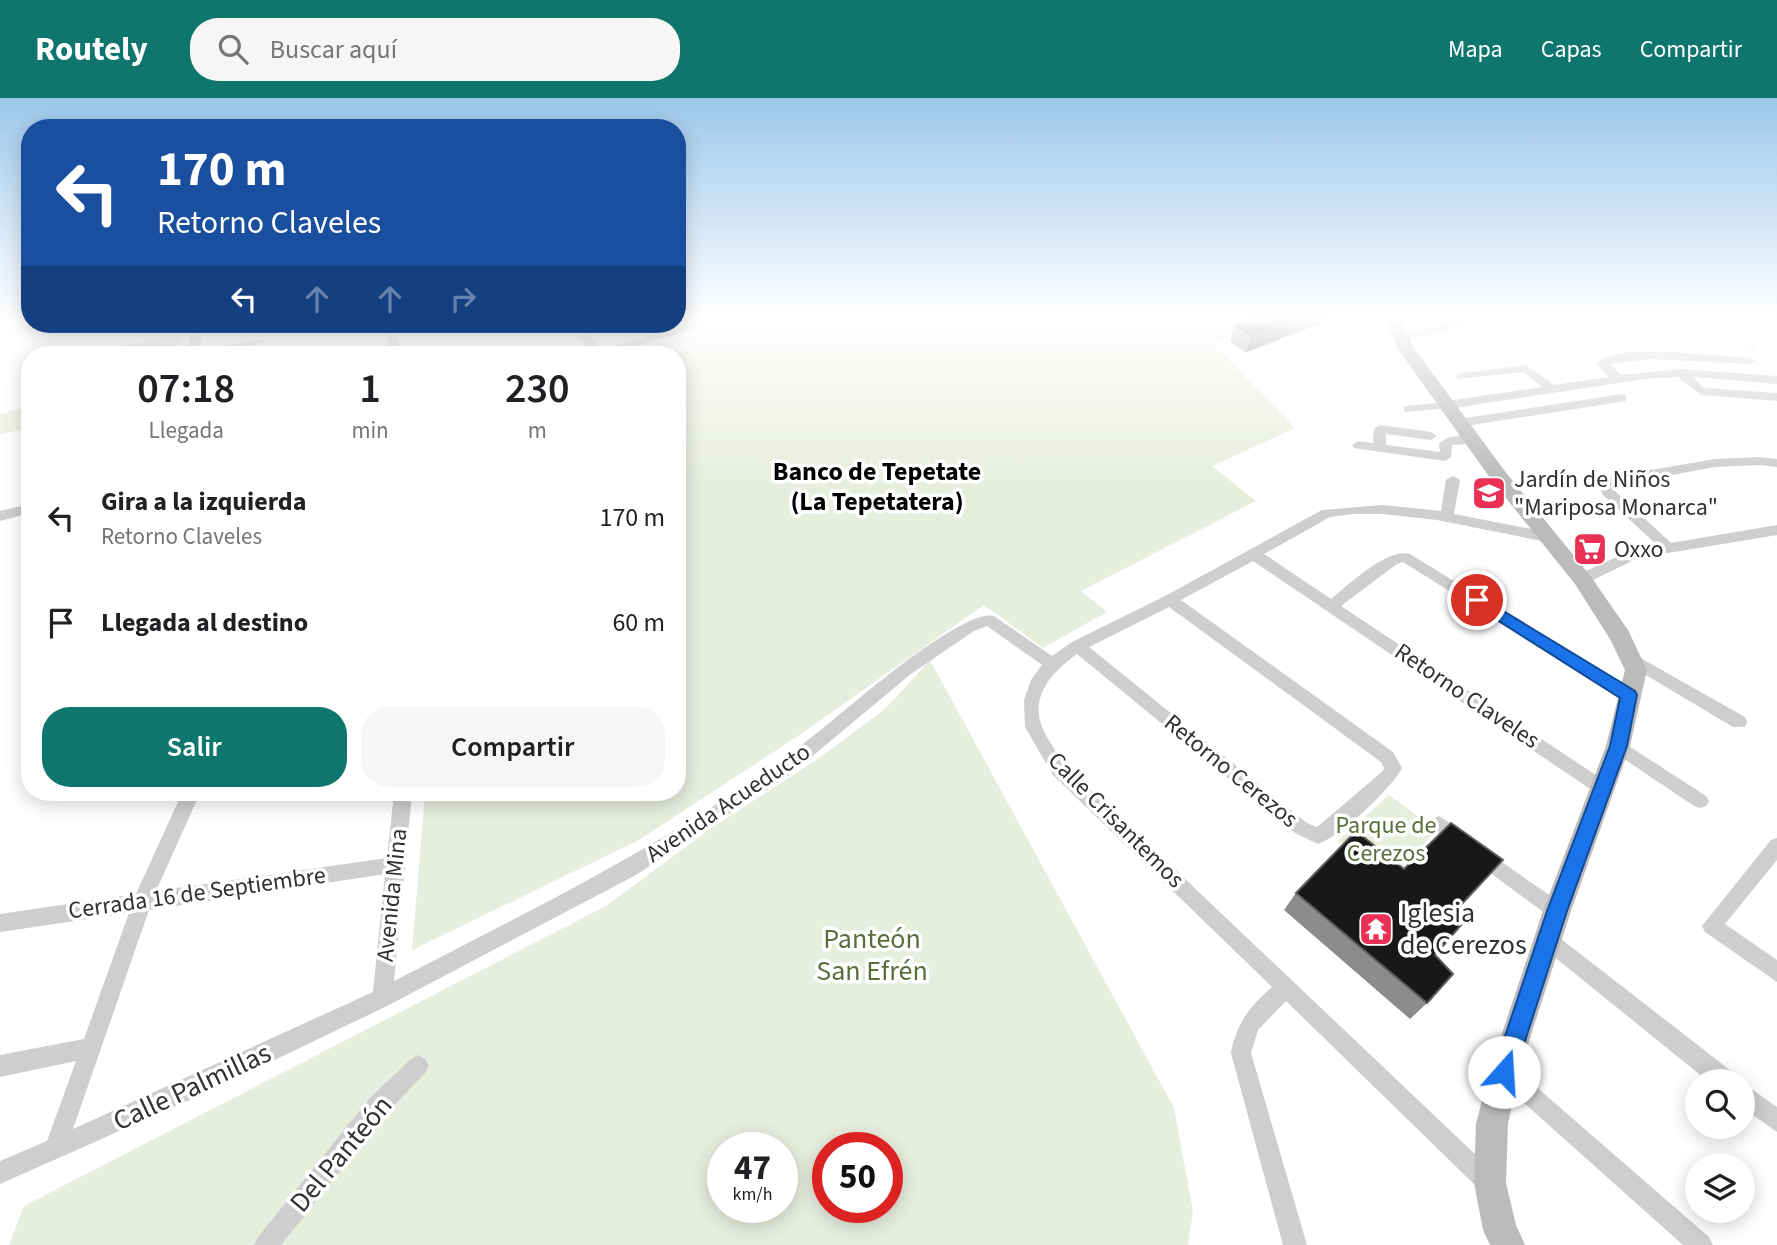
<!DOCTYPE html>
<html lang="es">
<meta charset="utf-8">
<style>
:root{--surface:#fff;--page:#f6f6f6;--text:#202124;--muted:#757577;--accent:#0f766e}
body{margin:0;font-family:"Source Sans 3",sans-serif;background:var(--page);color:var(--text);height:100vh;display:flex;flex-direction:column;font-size:26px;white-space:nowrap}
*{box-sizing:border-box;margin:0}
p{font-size:23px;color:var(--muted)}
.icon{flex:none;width:38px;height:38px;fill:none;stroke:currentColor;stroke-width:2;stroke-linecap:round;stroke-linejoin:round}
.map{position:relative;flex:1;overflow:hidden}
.side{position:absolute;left:21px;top:248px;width:665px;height:455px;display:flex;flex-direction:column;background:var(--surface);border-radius:28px;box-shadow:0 4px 18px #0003}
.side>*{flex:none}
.banner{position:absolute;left:21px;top:21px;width:665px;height:214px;border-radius:28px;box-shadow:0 4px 18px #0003;background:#1a4fa0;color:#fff;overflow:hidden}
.controls{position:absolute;left:1685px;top:971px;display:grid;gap:14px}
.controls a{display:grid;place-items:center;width:70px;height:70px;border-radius:50%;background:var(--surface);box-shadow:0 4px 18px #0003;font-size:35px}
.speed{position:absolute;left:707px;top:1034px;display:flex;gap:14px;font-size:35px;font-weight:700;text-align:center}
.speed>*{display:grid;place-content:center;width:91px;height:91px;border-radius:50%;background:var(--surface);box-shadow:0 4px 18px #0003;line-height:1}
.speed small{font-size:18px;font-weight:400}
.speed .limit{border:10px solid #d22;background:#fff;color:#111}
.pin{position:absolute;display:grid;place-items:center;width:60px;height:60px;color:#fff;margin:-30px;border:4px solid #fff;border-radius:50%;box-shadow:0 2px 7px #0007}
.me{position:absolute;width:77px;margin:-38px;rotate:19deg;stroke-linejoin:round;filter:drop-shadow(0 0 5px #0008)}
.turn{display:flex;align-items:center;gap:24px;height:147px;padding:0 21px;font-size:32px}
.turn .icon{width:91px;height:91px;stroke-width:2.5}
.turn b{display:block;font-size:49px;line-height:60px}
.lanes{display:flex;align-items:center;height:66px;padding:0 21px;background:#0003;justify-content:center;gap:35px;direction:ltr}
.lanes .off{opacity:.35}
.eta{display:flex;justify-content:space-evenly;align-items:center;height:119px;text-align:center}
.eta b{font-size:42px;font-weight:600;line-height:49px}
.button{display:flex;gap:14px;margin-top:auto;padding:14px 21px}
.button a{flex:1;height:80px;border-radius:28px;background:var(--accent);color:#fff;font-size:28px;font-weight:600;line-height:80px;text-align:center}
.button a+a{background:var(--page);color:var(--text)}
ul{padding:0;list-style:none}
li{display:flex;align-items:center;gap:21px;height:105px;padding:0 21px}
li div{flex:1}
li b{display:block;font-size:26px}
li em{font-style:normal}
header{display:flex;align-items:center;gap:42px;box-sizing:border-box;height:98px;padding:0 35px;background:var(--accent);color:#fff}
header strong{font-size:33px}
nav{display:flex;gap:38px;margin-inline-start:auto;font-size:24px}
.search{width:490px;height:63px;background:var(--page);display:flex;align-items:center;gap:18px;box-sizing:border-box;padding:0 24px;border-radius:28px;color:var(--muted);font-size:26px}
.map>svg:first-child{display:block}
.green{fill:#e8eede;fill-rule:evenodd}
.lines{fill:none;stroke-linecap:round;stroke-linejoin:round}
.path{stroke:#cecece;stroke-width:2.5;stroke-dasharray:2.5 2.5;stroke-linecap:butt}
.service{stroke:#cecece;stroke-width:6}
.minor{fill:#cecece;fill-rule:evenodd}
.secondary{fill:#bbb;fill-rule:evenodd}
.wall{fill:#8c8c8c}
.shaded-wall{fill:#5d5d5d}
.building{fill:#181818;stroke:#5d5d5d;stroke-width:2}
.route{fill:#1a73e8;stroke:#114b97;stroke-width:2}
.labels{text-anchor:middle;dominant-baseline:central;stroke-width:7;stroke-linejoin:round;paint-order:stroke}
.poi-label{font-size:24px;fill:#313131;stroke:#fff;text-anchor:start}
.street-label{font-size:24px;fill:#313131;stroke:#fff}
.park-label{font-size:24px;fill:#596e3c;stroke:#fff}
.neighbourhood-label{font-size:26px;font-weight:bold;fill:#000;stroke:#fff}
.near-poi-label{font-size:28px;fill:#313131;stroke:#fff;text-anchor:start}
.near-park-label{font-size:28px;fill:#596e3c;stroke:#fff}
.near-street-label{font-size:28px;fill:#313131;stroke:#fff}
</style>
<header>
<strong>Routely</strong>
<div class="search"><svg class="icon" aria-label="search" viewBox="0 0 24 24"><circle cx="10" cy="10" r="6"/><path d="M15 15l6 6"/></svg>Buscar aquí</div>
<nav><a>Mapa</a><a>Capas</a><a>Compartir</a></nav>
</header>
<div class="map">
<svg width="1777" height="1147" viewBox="0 0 1777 1147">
<rect width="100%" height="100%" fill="#fff"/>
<!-- green -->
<g class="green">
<polygon points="753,220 1283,220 1213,246 1295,330 1212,368 1256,403 1081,493 1107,514 1043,550 984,507 798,638 639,742 412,852 425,695 677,695 677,257 639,257 658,246"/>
<polygon points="181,235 176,253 158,257 80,257"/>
<polygon points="30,308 30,329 0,337 0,316"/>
<path d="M930,562L1174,1010L1193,1113L1188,1147H9L24,1108L606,808L710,731L819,660L885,611ZM723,1050H782V1110H723ZM828,1050H887V1110H828Z"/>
<polygon points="1389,697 1437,732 1389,783 1338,743"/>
</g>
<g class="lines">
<!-- path -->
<polyline class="path" points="1726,220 1754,253"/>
<!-- service -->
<polyline class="service" points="1407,311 1446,307"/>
<!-- minor -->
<g class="minor">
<polygon points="713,220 731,220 605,257 587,257 590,254 573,226 584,226 600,252"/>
<polygon points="1466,220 1473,223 1441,235 1399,242 1393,239"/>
<polygon points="1702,220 1713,220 1713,221 1708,224"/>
<polygon points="190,226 202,226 200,253 260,241 266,244 212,257 188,257"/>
<polygon points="382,226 392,226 404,257 392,257"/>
<path d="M1674,254L1750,260L1756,263L1750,266L1652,261L1610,266L1621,277L1681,271L1777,278V286L1693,279L1704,290L1777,295V303L1701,297L1678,279L1645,281L1447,311L1441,307L1447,303L1542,289L1524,274L1458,281L1456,279L1462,275L1526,267L1554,287L1609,279L1596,265C1615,250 1650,254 1674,254Z"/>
<polygon points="1622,296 1626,297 1626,303 1459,329 1453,325 1459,321"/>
<path d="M1380,327L1431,334L1437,338L1431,342L1386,336V347L1440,354L1439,346C1447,337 1467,335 1476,342L1470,346L1452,347L1451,359L1445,363L1354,350L1352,347L1358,343L1373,345L1374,331Z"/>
<polygon points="1760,359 1777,361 1777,369 1760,367 1715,369 1613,388 1614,392 1671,445 1777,427 1777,437 1638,460 1587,485 1577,485 1575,481 1577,477 1630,453 1657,447 1603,397 1599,388 1604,380 1715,361"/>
<path d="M1453,378L1460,382L1454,416L1547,434L1554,439L1552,442L1547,444L1437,422L1382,416H1354L1330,419L1264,456L1331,501C1349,487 1386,450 1410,456L1635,594L1637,598L1635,602H1623L1403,464L1397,466L1341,508L1608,685L1611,690L1608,695L1602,697L1596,695L1253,463L1181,502L1393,654L1402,670C1391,691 1341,738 1318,746L1295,735L1077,556C1053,573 1030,597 1042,629C1047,642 1058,655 1065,667L1496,1076L1499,1084L1496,1092L1488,1095L1480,1092L1286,903L1258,932L1251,955L1307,1147H1283L1231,955C1236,926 1250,908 1272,889L1053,677L1025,629L1024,602L1031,582L1042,567L987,528L974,533L911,576L791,676L636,777L389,907L221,988L0,1086V1063L47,1043L76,963L0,979V957L84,941L129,815L0,834V816L136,796L182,695H200L156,793L387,760L394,695H412L394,883C545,805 699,731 832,623C857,602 965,509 994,518L1052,558L1072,544L1165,498L1322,412L1382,407L1441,413L1446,382ZM1169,509L1381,664L1384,670L1383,673L1317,729L1307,725L1089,549ZM385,776L373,894L73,1031L149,812Z"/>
<polygon points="30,406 30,415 0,423 0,413"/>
<polygon points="1630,554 1745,619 1747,624 1745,629 1733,629 1624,564 1622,560"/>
<polygon points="1618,641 1706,698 1709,703 1706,708 1700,710 1694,708 1612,653 1610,648 1612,643"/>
<path d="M1439,718L1468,737L1471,743L1468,749C1456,753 1436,737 1430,726L1433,721Z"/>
<polygon points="1777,740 1777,762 1725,826 1777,862 1777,884 1705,834 1702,828 1771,742"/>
<polygon points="1480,749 1564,807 1567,813 1564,819 1557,822 1550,819 1474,763 1471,757 1474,751"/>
<polygon points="1549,834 1556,837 1735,976 1737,984 1709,984 1542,849 1539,843 1542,837"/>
<polygon points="418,957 425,961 429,968 425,975 385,1017 281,1147 254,1147 258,1139 369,1001 411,961"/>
<polygon points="1504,963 1511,967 1709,1139 1713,1147 1683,1147 1497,981 1493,974 1497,967"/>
<polygon points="1743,985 1777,1009 1777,1034 1743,1010"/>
</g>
<!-- secondary -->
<polygon class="secondary" points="1389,220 1405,220 1405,230 1414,250 1507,376 1589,476 1628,532 1647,572 1630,648 1571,813 1519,974 1508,1026 1506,1085 1516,1127 1525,1147 1490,1147 1483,1132 1474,1085 1476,1026 1489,974 1543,813 1606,648 1625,572 1610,541 1575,486 1493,384 1398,251 1389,230"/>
</g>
<!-- wall -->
<g class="wall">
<polygon points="1234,228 1274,244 1246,254 1230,244"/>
<polygon points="1404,771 1459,809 1435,857 1427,905 1410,921 1284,812 1296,795"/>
</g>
<!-- shaded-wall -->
<polygon class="shaded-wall" points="1301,220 1335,220 1246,254 1251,239"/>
<!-- building -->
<g class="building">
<polygon points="1256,220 1301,220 1251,239 1234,228"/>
<polygon points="1451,725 1503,762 1459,809 1468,819 1435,857 1453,876 1427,905 1296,795 1356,733 1404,771"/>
</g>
<!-- sky -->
<linearGradient id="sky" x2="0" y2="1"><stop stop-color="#9cc7ea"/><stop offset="0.58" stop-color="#fff"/><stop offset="1" stop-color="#fff" stop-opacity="0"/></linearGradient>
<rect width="1777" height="381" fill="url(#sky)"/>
<!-- route -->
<polygon class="route" points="1477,497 1635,593 1637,597 1627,648 1567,813 1515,974 1512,982 1504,985 1496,982 1493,974 1547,813 1610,648 1620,600 1472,506 1470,502"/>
<!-- icons -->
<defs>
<g id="school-square" transform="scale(1.75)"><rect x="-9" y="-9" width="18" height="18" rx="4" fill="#ea3054" stroke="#fff"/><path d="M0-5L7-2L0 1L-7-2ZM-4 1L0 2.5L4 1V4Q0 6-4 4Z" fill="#fff"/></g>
<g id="supermarket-square" transform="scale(1.75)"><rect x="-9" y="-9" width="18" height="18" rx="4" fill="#ea3054" stroke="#fff"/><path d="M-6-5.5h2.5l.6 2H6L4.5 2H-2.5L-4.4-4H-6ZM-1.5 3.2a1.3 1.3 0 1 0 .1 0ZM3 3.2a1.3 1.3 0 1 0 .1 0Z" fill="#fff"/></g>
<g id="temple-square" transform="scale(1.75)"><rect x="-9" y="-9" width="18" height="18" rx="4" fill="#ea3054" stroke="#fff"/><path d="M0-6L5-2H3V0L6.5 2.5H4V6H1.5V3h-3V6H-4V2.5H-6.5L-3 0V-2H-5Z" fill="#fff"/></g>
</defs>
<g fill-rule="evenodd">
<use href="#school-square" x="1489" y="395"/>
<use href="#supermarket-square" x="1590" y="451"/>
<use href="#temple-square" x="1376" y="831"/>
</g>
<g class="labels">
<!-- poi labels -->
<g class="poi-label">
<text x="1514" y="381">Jardín de Niños<tspan x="1514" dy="28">"Mariposa Monarca"</tspan></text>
<text x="1614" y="451">Oxxo</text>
</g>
<!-- street labels -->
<g class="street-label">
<text transform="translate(1467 598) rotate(34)">Retorno Claveles</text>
<text transform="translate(1231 673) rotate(39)">Retorno Cerezos</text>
<text transform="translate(728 705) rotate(-34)">Avenida Acueducto</text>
<text transform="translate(1116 722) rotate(45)">Calle Crisantemos</text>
<text transform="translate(197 795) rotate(-8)">Cerrada 16 de Septiembre</text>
<text transform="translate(392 797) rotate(-84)">Avenida Mina</text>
</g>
<!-- park labels -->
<g class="park-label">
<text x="1386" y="727">Parque de<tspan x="1386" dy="28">Cerezos</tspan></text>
</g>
<!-- neighbourhood labels -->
<g class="neighbourhood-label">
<text x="877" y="373">Banco de Tepetate<tspan x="877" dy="30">(La Tepetatera)</tspan></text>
</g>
<!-- near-poi labels -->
<g class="near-poi-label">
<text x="1400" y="815">Iglesia<tspan x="1400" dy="32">de Cerezos</tspan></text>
</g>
<!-- near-park labels -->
<g class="near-park-label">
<text x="872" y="841">Panteón<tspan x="872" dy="32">San Efrén</tspan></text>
</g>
<!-- near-street labels -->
<g class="near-street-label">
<text transform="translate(192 989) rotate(-25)">Calle Palmillas</text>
<text transform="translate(341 1056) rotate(-50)">Del Panteón</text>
</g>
</g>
</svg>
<div class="controls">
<a><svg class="icon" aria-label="search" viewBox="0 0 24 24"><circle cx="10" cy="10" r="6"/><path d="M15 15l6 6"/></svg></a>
<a><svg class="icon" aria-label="layers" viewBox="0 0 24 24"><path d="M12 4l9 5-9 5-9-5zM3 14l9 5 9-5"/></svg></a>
</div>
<div class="speed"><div>47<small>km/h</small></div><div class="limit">50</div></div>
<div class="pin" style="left:1477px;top:502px;background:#d93025"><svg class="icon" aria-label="arrive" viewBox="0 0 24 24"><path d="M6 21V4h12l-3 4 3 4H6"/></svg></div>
<svg class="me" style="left:1504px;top:974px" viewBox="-20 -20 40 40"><circle r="19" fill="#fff"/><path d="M0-13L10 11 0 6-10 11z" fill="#1a73e8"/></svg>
<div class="banner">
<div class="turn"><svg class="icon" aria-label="left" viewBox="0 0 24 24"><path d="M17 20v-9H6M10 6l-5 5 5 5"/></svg><div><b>170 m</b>Retorno Claveles</div></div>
<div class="lanes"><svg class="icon" aria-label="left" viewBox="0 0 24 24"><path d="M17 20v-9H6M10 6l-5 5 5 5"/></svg><svg class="icon off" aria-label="ahead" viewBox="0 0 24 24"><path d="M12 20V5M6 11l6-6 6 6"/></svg><svg class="icon off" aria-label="ahead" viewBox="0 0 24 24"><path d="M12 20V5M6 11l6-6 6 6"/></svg><svg class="icon off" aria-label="right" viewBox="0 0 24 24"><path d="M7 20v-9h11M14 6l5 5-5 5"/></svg></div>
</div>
<section class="side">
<div class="eta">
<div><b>07:18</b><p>Llegada</p></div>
<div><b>1</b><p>min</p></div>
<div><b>230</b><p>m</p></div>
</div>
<ul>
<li><svg class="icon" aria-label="left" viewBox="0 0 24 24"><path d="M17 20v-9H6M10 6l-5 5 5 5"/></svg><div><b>Gira a la izquierda</b><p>Retorno Claveles</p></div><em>170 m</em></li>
<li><svg class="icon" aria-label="arrive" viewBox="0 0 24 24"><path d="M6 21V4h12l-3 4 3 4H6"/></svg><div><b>Llegada al destino</b></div><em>60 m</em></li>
</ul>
<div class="button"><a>Salir</a><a>Compartir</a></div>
</section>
</div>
